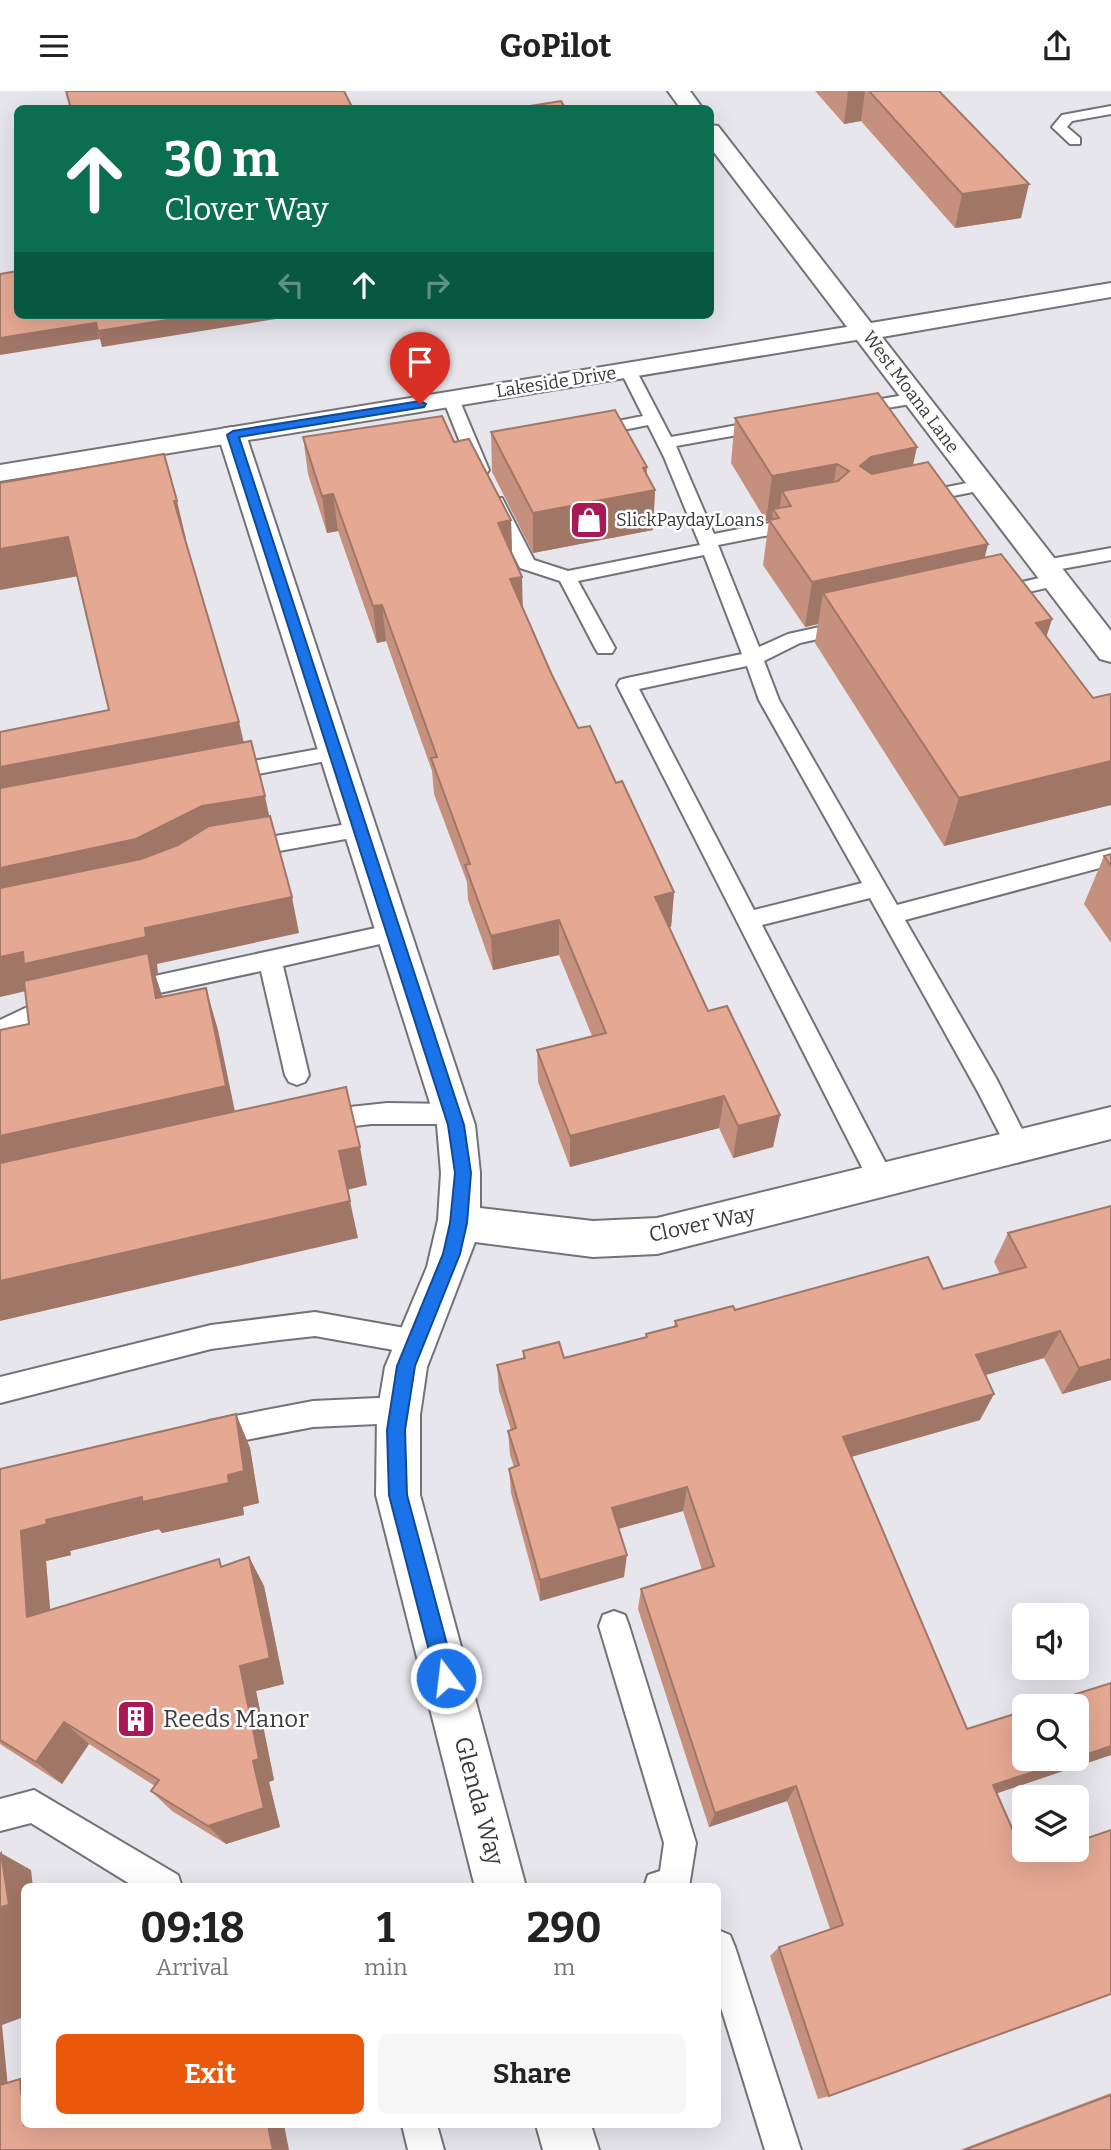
<!DOCTYPE html>
<style>
:root{--surface:#fff;--page:#f6f6f6;--text:#222;--muted:#767676;--accent:#ea580c}
body{margin:0;font-family:Bitter,serif;background:var(--page);color:var(--text);height:100vh;display:flex;flex-direction:column;font-size:26px;white-space:nowrap}
*{box-sizing:border-box;margin:0}
p{font-size:23px;color:var(--muted)}
.icon{flex:none;width:38px;height:38px;fill:none;stroke:currentColor;stroke-width:2;stroke-linecap:round;stroke-linejoin:round}
.map{position:relative;flex:1;overflow:hidden}
.drawer{position:absolute;left:21px;top:1792px;width:700px;height:245px;display:flex;flex-direction:column;background:var(--surface);border-radius:10px;box-shadow:0 7px 28px #0002}
.drawer>*{flex:none}
.hud{position:absolute;left:14px;top:14px;width:700px;height:214px;border-radius:10px;box-shadow:0 7px 28px #0002;background:#0b6e4f;color:#fff;overflow:hidden}
.tools{position:absolute;left:1012px;top:1512px;display:grid;gap:14px}
.tools a{display:grid;place-items:center;width:77px;height:77px;border-radius:10px;background:var(--surface);box-shadow:0 7px 28px #0002;font-size:35px}
.pin{position:absolute;display:grid;place-items:center;width:60px;height:60px;color:#fff;margin:-72px -30px;border-radius:50% 50% 50% 0;rotate:-45deg;box-shadow:0 0 7px #0007}
.pin .icon{rotate:45deg}
.me{position:absolute;width:77px;margin:-38px;rotate:345deg;stroke-linejoin:round;filter:drop-shadow(0 0 5px #0008)}
.turn{display:flex;align-items:center;gap:24px;height:147px;padding:0 35px;font-size:32px}
.turn .icon{width:91px;height:91px;stroke-width:2.5}
.turn b{display:block;font-size:49px;line-height:60px}
.lanes{display:flex;align-items:center;height:66px;padding:0 35px;background:#0003;justify-content:center;gap:35px;direction:ltr}
.lanes .off{opacity:.35}
.eta{display:flex;justify-content:space-evenly;align-items:center;height:119px;text-align:center}
.eta b{font-size:42px;font-weight:700;line-height:49px}
.action{display:flex;gap:14px;margin-top:auto;padding:14px 35px}
.action a{flex:1;height:80px;border-radius:10px;background:var(--accent);color:#fff;font-size:28px;font-weight:700;line-height:80px;text-align:center}
.action a+a{background:var(--page);color:var(--text)}
header{display:flex;justify-content:space-between;align-items:center;height:91px;padding:0 35px;background:var(--surface);font-size:32px;font-weight:700}
.map>svg:first-child{display:block}
.lines{fill:none;stroke-linecap:round;stroke-linejoin:round}
.service-casing{stroke:#737278;stroke-width:4}
.minor-casing{stroke:#737278;stroke-width:4}
.tertiary-casing{stroke:#737278;stroke-width:4}
.secondary-casing{stroke:#737278;stroke-width:4}
.service{fill:#fff;fill-rule:evenodd}
.minor{fill:#fff;fill-rule:evenodd}
.tertiary{fill:#fff;fill-rule:evenodd}
.secondary{fill:#fff;fill-rule:evenodd}
.wall{fill:#c5907e}
.shaded-wall{fill:#a07667}
.building{fill:#e5a893;stroke:#a07667;stroke-width:2}
.route{fill:#1a73e8;stroke:#114b97;stroke-width:2}
.labels{text-anchor:middle;dominant-baseline:central;stroke-width:5;stroke-linejoin:round;paint-order:stroke}
.far-street-label{font-size:18px;fill:#3b3b3e;stroke:#fff}
.far-poi-label{font-size:18px;fill:#3b3b3e;stroke:#fff;text-anchor:start}
.street-label{font-size:21px;fill:#3b3b3e;stroke:#fff}
.near-poi-label{font-size:24px;fill:#3b3b3e;stroke:#fff;text-anchor:start}
.near-street-label{font-size:24px;fill:#3b3b3e;stroke:#fff}
</style>
<header><svg class="icon" aria-label="menu" viewBox="0 0 24 24"><path d="M4 6h16M4 12h16M4 18h16"/></svg>GoPilot<svg class="icon" aria-label="share" viewBox="0 0 24 24"><path d="M12 15V3M7 8l5-5 5 5M5 13v7h14v-7"/></svg></header>
<div class="map">
<svg width="1111" height="2059" viewBox="0 0 1111 2059">
<rect width="100%" height="100%" fill="#e6e6ec"/>
<g class="lines">
<!-- service casing -->
<g class="service-casing">
<g id="service">
<polygon points="1111,15 1111,23 1072,30 1067,36 1080,47 1080,53 1070,53 1052,36 1062,24"/>
<path d="M628,274L636,279L671,346L765,329L774,334L765,339L676,355L714,443L800,426L809,432L800,438L718,454L759,556L788,543L847,530L854,532L857,536L854,540L800,552L764,570L779,609L897,814L1111,758V774L905,829L996,987L1031,1056L1028,1063L1019,1066L1010,1063L978,1001L870,807L762,834L895,1090L891,1098L882,1101L873,1098L617,594L620,589L627,587L742,563L704,464L578,490L615,557L612,562H598L595,557L560,490L520,477L487,411L490,407H502L534,469L568,480L700,454L664,366L648,334L593,345L584,340L587,336L643,325L620,279ZM747,575L759,609L862,792L754,819L639,598Z"/>
<polygon points="916,302 924,307 922,311 852,323 844,318 852,313"/>
<polygon points="451,303 459,308 489,379 486,383 480,384 471,379 443,308"/>
<polygon points="982,389 991,394 988,398 918,412 909,407 912,403"/>
<polygon points="1111,457 1111,469 1045,481 1036,475 1045,469"/>
<polygon points="1056,483 1065,489 1063,493 995,509 988,507 986,503 988,499"/>
<polygon points="335,655 342,657 345,662 342,667 226,689 219,687 216,682 219,677 226,675"/>
<polygon points="360,731 368,734 371,739 368,744 245,766 237,764 234,758 237,752 245,750"/>
<polygon points="394,833 402,836 405,842 402,848 283,875 309,984 305,991 297,994 289,991 285,984 261,880 127,909 119,906 115,900 119,894 127,891"/>
<polygon points="61,905 69,908 73,914 69,920 0,948 0,929 38,911"/>
<polygon points="387,1012 453,1013 462,1016 465,1023 462,1030 453,1033 371,1033 322,1039 313,1036 310,1029 313,1022 322,1019"/>
<polygon points="315,1221 416,1239 425,1242 429,1251 425,1260 416,1263 315,1245 279,1249 211,1258 0,1312 0,1286 211,1234"/>
<polygon points="399,1306 409,1310 413,1319 409,1328 399,1332 313,1336 209,1356 199,1352 195,1343 199,1334 209,1330 313,1310"/>
<polygon points="614,1520 625,1524 629,1535 696,1752 689,1796 644,1796 648,1784 660,1780 664,1752 599,1535 603,1524"/>
<polygon points="34,1699 178,1784 182,1796 135,1796 31,1732 0,1740 0,1708"/>
<polygon points="718,1839 730,1844 735,1856 801,2059 765,2059 718,1907"/>
<polygon points="402,2034 437,2034 444,2059 408,2059"/>
</g>
</g>
<!-- minor casing -->
<g class="minor-casing">
<g id="minor">
<polygon points="232,336 242,338 246,344 475,1034 480,1082 480,1117 593,1130 657,1127 1111,1016 1111,1048 657,1163 593,1166 475,1151 427,1276 420,1324 420,1404 526,1796 475,1796 376,1404 377,1324 385,1276 427,1176 438,1129 441,1082 437,1034 218,344 222,338"/>
<polygon points="536,2034 591,2034 599,2059 543,2059"/>
</g>
</g>
<!-- tertiary casing -->
<g class="tertiary-casing">
<polygon id="tertiary" points="865,233 874,236 878,241 874,246 0,390 0,374"/>
</g>
<!-- secondary casing -->
<g class="secondary-casing">
<g id="secondary">
<polygon points="668,0 690,0 703,18 681,18"/>
<polygon points="710,34 718,35 871,232 1111,192 1111,206 882,246 1111,540 1111,571 1100,568 710,56"/>
</g>
</g>
<!-- service -->
<use href="#service" class="service"/>
<!-- minor -->
<use href="#minor" class="minor"/>
<!-- tertiary -->
<use href="#tertiary" class="tertiary"/>
<!-- secondary -->
<use href="#secondary" class="secondary"/>
</g>
<!-- wall -->
<g class="wall">
<polygon points="815,0 939,0 1021,127 955,137 861,30 844,33"/>
<polygon points="735,327 913,374 988,453 985,466 1052,528 1046,546 1093,607 1111,604 1111,714 944,755 815,552 818,533 805,536 763,474 769,429 766,430 731,372"/>
<polygon points="491,341 647,376 646,383 655,399 653,439 533,462 492,381"/>
<polygon points="303,346 454,351 511,429 512,461 523,518 551,582 578,637 616,692 674,801 671,836 669,836 708,920 780,1024 773,1056 733,1067 719,1037 570,1076 538,991 537,959 592,945 559,864 493,879 468,809 467,791 434,703 432,680 386,550 377,552 338,440 327,442 308,383"/>
<polygon points="1111,763 1111,852 1084,813 1104,765"/>
<polygon points="1111,1115 1111,1289 1062,1303 1044,1267 985,1284 980,1329 851,1366 967,1638 1111,1592 1111,1664 997,1702 829,2005 818,2008 770,1865 779,1856 830,1838 787,1710 709,1736 638,1518 641,1498 702,1479 683,1420 618,1438 624,1486 540,1510 511,1402 509,1378 514,1376 510,1364 508,1340 511,1339 499,1300 497,1274 523,1267 523,1260 564,1267 646,1246 646,1243 674,1236 675,1230 735,1219 943,1198 1000,1183 994,1171 1008,1142"/>
<polygon points="236,1323 250,1357 259,1412 243,1416 244,1424 162,1442 159,1438 70,1460 71,1464 46,1470 50,1519 223,1476 249,1466 264,1495 284,1593 256,1600 274,1689 269,1691 280,1736 226,1753 172,1720 151,1700 155,1695 89,1653 62,1693 0,1653 0,1378"/>
<polygon points="1111,2002 1111,2059 960,2059"/>
</g>
<!-- shaded-wall -->
<g class="shaded-wall">
<polygon points="848,0 865,0 861,30 844,33"/>
<polygon points="1029,93 1021,127 955,137 962,103"/>
<polygon points="198,224 301,224 102,256 98,240"/>
<polygon points="96,232 100,248 0,264 0,247"/>
<polygon points="917,356 907,401 862,410 860,375 871,366"/>
<polygon points="837,373 829,417 791,415 782,400 778,427 773,418 772,429 766,430 772,385"/>
<polygon points="647,376 645,401 655,399 653,439 533,462 533,422"/>
<polygon points="333,403 338,440 327,442 322,405"/>
<polygon points="174,410 177,410 186,448 183,449"/>
<polygon points="511,429 512,466 498,432"/>
<polygon points="68,446 79,485 0,499 0,458"/>
<polygon points="988,453 976,498 823,502 818,533 805,536 812,491"/>
<polygon points="522,486 523,523 510,488"/>
<polygon points="382,514 386,550 377,552 373,515"/>
<polygon points="1052,528 1036,578 1036,532"/>
<polygon points="239,631 248,669 0,716 0,676"/>
<polygon points="1111,670 1111,714 944,755 959,707"/>
<polygon points="265,705 273,743 0,817 0,777 202,715"/>
<polygon points="674,801 671,836 652,840 655,806"/>
<polygon points="292,806 299,842 157,873 158,882 155,883 162,904 170,949 35,898 0,906 0,866"/>
<polygon points="559,829 559,864 493,879 491,845"/>
<polygon points="206,897 218,939 238,1035 0,1088 0,1045"/>
<polygon points="724,1005 719,1037 570,1076 570,1045"/>
<polygon points="780,1024 773,1056 733,1067 738,1035"/>
<polygon points="360,1056 367,1094 347,1099 339,1060"/>
<polygon points="350,1110 358,1147 0,1230 0,1190"/>
<polygon points="1060,1240 1044,1267 962,1291 976,1264"/>
<polygon points="1111,1268 1111,1289 1062,1303 1079,1277"/>
<polygon points="994,1303 980,1329 833,1371 843,1346"/>
<polygon points="236,1323 250,1357 259,1412 243,1416 244,1424 162,1442 159,1438 70,1460 71,1464 46,1470 53,1553 27,1526 21,1440 46,1429 228,1384"/>
<polygon points="687,1396 683,1420 610,1440 612,1417"/>
<polygon points="627,1464 624,1486 540,1510 540,1489"/>
<polygon points="249,1466 264,1495 284,1593 256,1600 274,1689 269,1691 280,1736 226,1753 208,1735 253,1670 240,1575"/>
<polygon points="64,1631 89,1653 62,1693 36,1671"/>
<polygon points="1111,1655 1111,1664 977,1709 993,1694 1073,1668 1076,1668 1076,1667"/>
<polygon points="796,1695 787,1710 709,1736 715,1722"/>
<polygon points="1,1762 31,1779 33,1796 24,1796 24,1876 21,1877 24,1900 24,1926 2,1934 9,2007 0,2006 0,1816"/>
<polygon points="20,1988 24,1988 24,2003 21,2002"/>
<polygon points="268,2034 284,2034 289,2059 273,2059"/>
</g>
<!-- building -->
<g class="building">
<polygon points="66,0 344,0 353,18 71,18"/>
<polygon points="869,0 939,0 1029,93 962,103"/>
<polygon points="561,10 566,18 511,18"/>
<polygon points="18,180 18,224 198,224 98,240 96,232 0,247 0,183"/>
<polygon points="878,302 917,356 871,366 860,375 872,383 928,371 988,453 812,491 769,429 779,427 773,418 791,415 782,400 838,390 849,380 837,373 772,385 735,327"/>
<polygon points="615,319 647,376 643,377 655,399 533,422 491,341"/>
<polygon points="442,325 454,351 469,348 511,429 498,432 522,486 510,488 551,582 578,637 590,635 616,692 622,690 674,801 655,806 708,920 727,915 780,1024 738,1035 724,1005 570,1045 537,959 606,942 559,829 491,845 465,774 470,773 431,667 437,666 382,514 373,515 333,403 322,405 303,346"/>
<polygon points="164,363 177,410 174,410 184,445 239,631 0,676 0,641 109,619 68,446 0,458 0,392"/>
<polygon points="1001,463 1052,528 1036,532 1093,607 1110,603 1111,604 1111,670 959,707 823,502"/>
<polygon points="251,650 265,705 202,715 136,748 0,777 0,697"/>
<polygon points="270,725 292,806 145,837 146,846 24,873 23,861 0,866 0,797 141,768 178,754 209,735"/>
<polygon points="1111,763 1111,775 1104,765"/>
<polygon points="148,862 156,907 206,897 226,995 0,1045 0,939 29,933 24,890"/>
<polygon points="346,996 360,1056 339,1060 350,1110 0,1190 0,1072"/>
<polygon points="1111,1115 1111,1268 1079,1277 1060,1240 976,1264 994,1303 843,1346 967,1638 1024,1620 1024,1668 1073,1668 993,1694 1026,1769 1054,1759 1076,1759 1076,1751 1111,1739 1111,1903 829,2005 779,1856 843,1834 796,1695 715,1722 641,1498 714,1475 687,1396 612,1417 627,1464 540,1489 509,1378 519,1374 508,1340 516,1337 497,1274 525,1267 523,1260 559,1251 564,1267 647,1246 646,1243 677,1235 675,1230 733,1215 735,1219 928,1166 943,1198 1026,1176 1008,1142"/>
<polygon points="236,1323 244,1380 228,1384 229,1392 142,1411 142,1406 46,1429 47,1433 21,1440 27,1526 219,1468 221,1476 249,1466 270,1567 240,1575 259,1668 253,1670 264,1717 208,1735 151,1700 159,1689 64,1631 36,1671 0,1649 0,1378"/>
<polygon points="1111,1592 1111,1655 1076,1667 1076,1615 1038,1615"/>
<polygon points="1,1762 9,1814 0,1816 0,1763"/>
<polygon points="20,1988 21,2002 24,2001 24,2034 268,2034 273,2059 0,2059 0,1994"/>
<polygon points="1111,2004 1111,2059 964,2059"/>
</g>
<!-- route -->
<polygon class="route" points="420,310 426,313 424,316 239,346 464,1034 471,1082 467,1132 460,1163 415,1275 405,1339 407,1404 456,1587 453,1594 446,1597 439,1594 436,1587 389,1404 387,1339 397,1275 443,1163 450,1132 455,1082 448,1034 227,344 233,340"/>
<!-- icons -->
<defs>
<g id="shop-square" transform="scale(2.0125)"><rect x="-9" y="-9" width="18" height="18" rx="4" fill="#a91954" stroke="#fff"/><path d="M-5-2.5h2.3a2.7 3.5 0 0 1 5.4 0H5L5.5 6h-11ZM-1.5-2.5h3a1.5 2.3 0 0 0-3 0Z" fill="#fff"/></g>
<g id="building-square" transform="scale(2.0125)"><rect x="-9" y="-9" width="18" height="18" rx="4" fill="#a91954" stroke="#fff"/><path d="M-4-6H4V6H1V3H-1V6H-4ZM-2.5-4.3h1.7v1.8h-1.7ZM.8-4.3h1.7v1.8H.8ZM-2.5-1h1.7V.8h-1.7ZM.8-1h1.7V.8H.8Z" fill="#fff"/></g>
</defs>
<g fill-rule="evenodd">
<use href="#shop-square" x="589" y="429"/>
<use href="#building-square" x="136" y="1628"/>
</g>
<g class="labels">
<!-- far-street labels -->
<g class="far-street-label">
<text transform="translate(556 291) rotate(-9)">Lakeside Drive</text>
<text transform="translate(911 301) rotate(53)">West Moana Lane</text>
</g>
<!-- far-poi labels -->
<g class="far-poi-label">
<text x="616" y="429">SlickPaydayLoans</text>
</g>
<!-- street labels -->
<g class="street-label">
<text transform="translate(702 1133) rotate(-12)">Clover Way</text>
</g>
<!-- near-poi labels -->
<g class="near-poi-label">
<text x="163" y="1628">Reeds Manor</text>
</g>
<!-- near-street labels -->
<g class="near-street-label">
<text transform="translate(479 1710) rotate(75)">Glenda Way</text>
</g>
</g>
</svg>
<div class="tools">
<a><svg class="icon" aria-label="sound" viewBox="0 0 24 24"><path d="M4 9h4l5-4v14l-5-4H4zM17 9q2 3 0 6"/></svg></a>
<a><svg class="icon" aria-label="search" viewBox="0 0 24 24"><circle cx="10" cy="10" r="6"/><path d="M15 15l6 6"/></svg></a>
<a><svg class="icon" aria-label="layers" viewBox="0 0 24 24"><path d="M12 4l9 5-9 5-9-5zM3 14l9 5 9-5"/></svg></a>
</div>
<div class="pin" style="left:420px;top:313px;background:#d93025"><svg class="icon" aria-label="arrive" viewBox="0 0 24 24"><path d="M6 21V4h12l-3 4 3 4H6"/></svg></div>
<svg class="me" style="left:446px;top:1587px" viewBox="-20 -20 40 40"><circle r="17" fill="#1a73e8" stroke="#fff" stroke-width="3"/><path d="M0-11L8 9 0 5-8 9z" fill="#fff"/></svg>
<div class="hud">
<div class="turn"><svg class="icon" aria-label="ahead" viewBox="0 0 24 24"><path d="M12 20V5M6 11l6-6 6 6"/></svg><div><b>30 m</b>Clover Way</div></div>
<div class="lanes"><svg class="icon off" aria-label="left" viewBox="0 0 24 24"><path d="M17 20v-9H6M10 6l-5 5 5 5"/></svg><svg class="icon" aria-label="ahead" viewBox="0 0 24 24"><path d="M12 20V5M6 11l6-6 6 6"/></svg><svg class="icon off" aria-label="right" viewBox="0 0 24 24"><path d="M7 20v-9h11M14 6l5 5-5 5"/></svg></div>
</div>
<section class="drawer">
<div class="eta">
<div><b>09:18</b><p>Arrival</p></div>
<div><b>1</b><p>min</p></div>
<div><b>290</b><p>m</p></div>
</div>
<div class="action"><a>Exit</a><a>Share</a></div>
</section>
</div>
